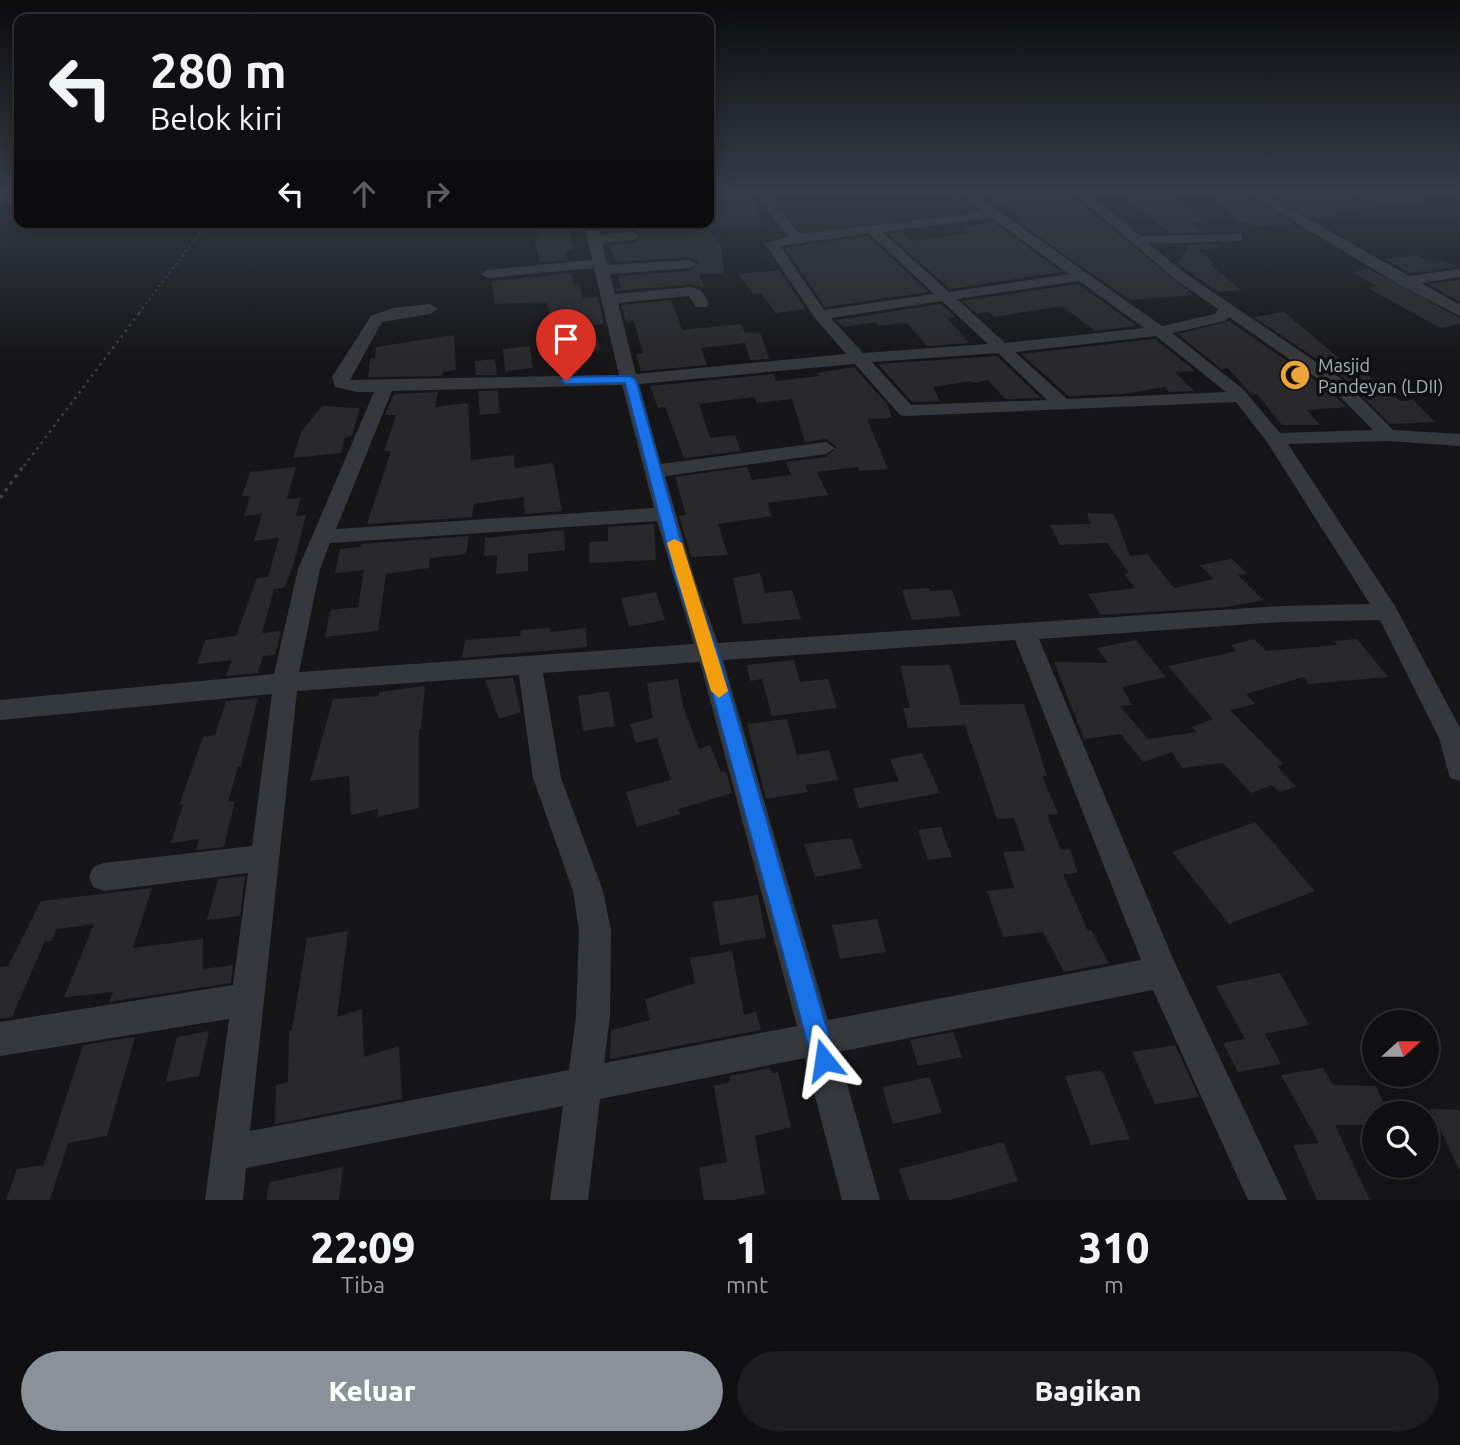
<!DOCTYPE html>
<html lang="id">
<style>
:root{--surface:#101012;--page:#1e1e20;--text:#f1f3f6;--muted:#9c9d9f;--line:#303032;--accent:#8c9099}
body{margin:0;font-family:Ubuntu,sans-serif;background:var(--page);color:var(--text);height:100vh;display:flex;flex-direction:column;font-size:26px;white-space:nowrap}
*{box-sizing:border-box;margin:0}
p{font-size:23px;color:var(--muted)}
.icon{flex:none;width:38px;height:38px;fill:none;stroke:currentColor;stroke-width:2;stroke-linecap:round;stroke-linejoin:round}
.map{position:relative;height:1200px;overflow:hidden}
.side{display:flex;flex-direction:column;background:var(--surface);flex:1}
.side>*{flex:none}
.hud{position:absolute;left:14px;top:14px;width:700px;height:214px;border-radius:14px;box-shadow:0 4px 18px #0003,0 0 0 2px var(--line);background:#101012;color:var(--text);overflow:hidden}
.needle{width:46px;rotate:69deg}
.buttons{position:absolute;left:1362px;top:1010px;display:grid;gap:14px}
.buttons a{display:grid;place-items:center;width:77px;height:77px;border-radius:50%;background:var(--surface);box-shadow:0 4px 18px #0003,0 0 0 2px var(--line);font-size:35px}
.pin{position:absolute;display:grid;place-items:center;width:60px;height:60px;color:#fff;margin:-72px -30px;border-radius:50% 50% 50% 0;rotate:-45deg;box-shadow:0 0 7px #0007}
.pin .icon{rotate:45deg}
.me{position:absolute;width:77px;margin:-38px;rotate:345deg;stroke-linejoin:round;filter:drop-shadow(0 0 5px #0008)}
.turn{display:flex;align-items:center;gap:24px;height:147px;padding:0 21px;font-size:32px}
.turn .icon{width:91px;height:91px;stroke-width:2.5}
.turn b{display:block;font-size:49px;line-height:60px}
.lanes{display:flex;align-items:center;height:66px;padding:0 21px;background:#0003;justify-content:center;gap:35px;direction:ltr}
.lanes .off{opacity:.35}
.eta{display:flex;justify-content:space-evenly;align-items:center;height:119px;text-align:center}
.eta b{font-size:42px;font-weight:800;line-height:49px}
.action{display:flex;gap:14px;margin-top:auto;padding:14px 21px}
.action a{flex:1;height:80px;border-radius:42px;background:var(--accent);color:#fff;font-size:28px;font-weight:800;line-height:80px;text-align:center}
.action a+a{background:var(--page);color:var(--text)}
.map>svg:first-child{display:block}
.green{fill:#1c231d}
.building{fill:#29292c}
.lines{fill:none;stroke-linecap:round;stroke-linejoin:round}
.path-far2{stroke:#3d3f44;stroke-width:2;stroke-dasharray:2 3.5;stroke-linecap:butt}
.path-far1{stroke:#3d3f44;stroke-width:2.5;stroke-dasharray:2.5 4.5;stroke-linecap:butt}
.path{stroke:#3d3f44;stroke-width:3.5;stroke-dasharray:3.5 5;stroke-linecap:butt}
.minor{fill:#37383d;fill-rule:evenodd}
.route{fill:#1a73e8;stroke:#114b97;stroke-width:2}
.slow{fill:#f59e0b}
.labels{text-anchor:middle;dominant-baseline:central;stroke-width:7;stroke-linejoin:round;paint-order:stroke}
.far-poi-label{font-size:18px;fill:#a8aeb7;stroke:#111113;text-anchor:start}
</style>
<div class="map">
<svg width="1460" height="1200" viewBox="0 0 1460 1200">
<rect width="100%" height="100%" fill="#161618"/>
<!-- green -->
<polygon class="green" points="766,191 950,191 979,212 802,234"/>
<!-- building -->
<g class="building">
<polygon points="709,191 722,191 724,195 752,195 763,226 711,229 721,246 724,274 699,274 704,287 691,284 617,291 616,288 621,288 618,276 690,271 699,263 690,257 615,262 610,245 633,243 642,235 633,229 606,232 605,222 634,222 638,226 668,222 709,224"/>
<polygon points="981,191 1060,191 1086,207 1193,295 1130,300 1015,220 1022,219"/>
<polygon points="1210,191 1242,191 1294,224 1252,226 1246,221 1237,221"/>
<polygon points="1264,191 1345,191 1363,204 1374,199 1366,191 1420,191 1420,203 1353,209 1359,212 1311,218"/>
<polygon points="1162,192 1207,222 1190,222 1201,232 1170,233 1122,195"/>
<polygon points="994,223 1062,272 950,289 888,234 902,232 913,241 969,233 962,227"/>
<polygon points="567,224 575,250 566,251 568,260 540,262 534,238 539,238 537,226"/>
<polygon points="868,236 928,292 825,307 785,248"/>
<polygon points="1215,244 1219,248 1198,249 1215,264 1210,264 1241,290 1218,292 1171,259 1178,263 1188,247 1186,245"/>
<polygon points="1417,255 1431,262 1443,260 1458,267 1410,273 1385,259"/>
<polygon points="1369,269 1460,318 1460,324 1440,328 1368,288 1378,287 1352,272"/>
<polygon points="779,270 806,309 776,313 761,293 753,294 738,274"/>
<polygon points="571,273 574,285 579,284 583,298 598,297 604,324 594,325 600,350 557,355 547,302 495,304 492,281"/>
<polygon points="1460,280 1460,302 1429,284"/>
<polygon points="1078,284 1137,326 1095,331 1062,306 994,317 988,312 977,314 963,301"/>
<polygon points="671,300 682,330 740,324 745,333 760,332 769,359 750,360 745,343 701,348 707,365 641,371 636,354 643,353 634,321 626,322 621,305"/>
<polygon points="941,304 955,317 947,318 969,343 927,346 907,323 879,326 876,322 843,327 836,320"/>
<polygon points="1284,312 1359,375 1368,375 1384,391 1389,391 1400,401 1413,400 1435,422 1390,424 1344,378 1254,317"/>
<polygon points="1229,321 1329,390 1347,407 1307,410 1320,425 1282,425 1257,394 1252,395 1228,368 1221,369 1178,334"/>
<polygon points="454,335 456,370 443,372 442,376 368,377 370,359 375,358 376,347"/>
<polygon points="1155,339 1195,371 1175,372 1194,391 1169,392 1165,387 1123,394 1069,396 1021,354"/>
<polygon points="530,346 533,368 505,371 503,349"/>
<polygon points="997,356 1041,398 1005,399 988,380 974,383 971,381 933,387 940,401 912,402 878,364"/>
<polygon points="495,359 497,375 476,375 475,361"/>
<polygon points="854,367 887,404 892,418 867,419 888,469 859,471 858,467 817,472 828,495 767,503 772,516 718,524 728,555 691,557 679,516 686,515 675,477 747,467 752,480 791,475 786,462 826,457 837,447 826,439 805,442 792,399 757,403 754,397 699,404 710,438 735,435 741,451 684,458 665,407 658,408 650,386 774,374 776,381 819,376 817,373"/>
<polygon points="478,391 498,391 500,413 480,415"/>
<polygon points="438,392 435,407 468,403 471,460 514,455 515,468 553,463 562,511 525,514 523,497 474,504 472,517 367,524 391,451 384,451 396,415 385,415 394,394"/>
<polygon points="322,406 360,408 352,436 345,437 341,453 293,458 301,432"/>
<polygon points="296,467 287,499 301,498 296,516 306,515 293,566 284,588 274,589 262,633 281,631 275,655 263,656 258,673 226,676 232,660 197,664 205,640 236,636 257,578 268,577 279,538 254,541 262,514 244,516 250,496 242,496 250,472"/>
<polygon points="1087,513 1114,514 1130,556 1147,554 1174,588 1214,579 1200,565 1232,559 1247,573 1238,575 1263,600 1227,607 1101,615 1088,594 1135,588 1124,574 1129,573 1107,543 1060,545 1050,525 1091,524"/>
<polygon points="654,524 656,560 589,563 589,542 608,541 608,527"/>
<polygon points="564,530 565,550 528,554 528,571 496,574 497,555 484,556 485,538"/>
<polygon points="469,536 466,554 430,558 429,568 386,574 378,631 325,637 330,610 358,607 364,570 335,573 340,549 360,547 361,544"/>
<polygon points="760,573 765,593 792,590 801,619 743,624 733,578"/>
<polygon points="929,588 930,591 952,590 961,616 912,620 902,590"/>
<polygon points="656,592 665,620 629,627 621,598"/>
<polygon points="550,628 550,632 586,628 587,647 462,658 465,640 520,636 521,630"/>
<polygon points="1254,639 1266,651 1337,645 1334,641 1357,639 1388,677 1309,684 1304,677 1246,694 1255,704 1230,710 1283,764 1277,766 1296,787 1279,792 1272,785 1251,793 1223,763 1182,768 1172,752 1143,762 1121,734 1084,739 1054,662 1108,663 1097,648 1136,640 1166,677 1122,687 1132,705 1120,706 1148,739 1197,732 1192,727 1213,719 1168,666 1237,651 1231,645"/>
<polygon points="794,660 800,682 828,679 837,708 772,716 762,679 750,681 747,665"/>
<polygon points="950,665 961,705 1024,704 1047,776 1042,776 1058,814 1047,815 1061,850 1070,849 1078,873 1063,874 1088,931 1091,930 1109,963 1064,972 1043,932 1003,937 987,891 1014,888 1003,852 1025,851 1014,818 997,819 965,725 908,728 903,708 910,708 900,666"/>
<polygon points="513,678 521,712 499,719 485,680"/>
<polygon points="678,679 683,706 699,749 710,745 721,772 726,771 732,793 678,809 680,814 637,827 626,792 671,780 657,738 636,743 630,724 653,718 647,683"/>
<polygon points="425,686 421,729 419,729 419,808 377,817 378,809 351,815 349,776 310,781 333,699 379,696 379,692"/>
<polygon points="609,691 615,726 583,731 578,696"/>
<polygon points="258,698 241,766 238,767 228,802 235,801 224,847 196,850 199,839 171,843 183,804 179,805 203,737 215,735 226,701"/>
<polygon points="787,719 797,755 829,750 838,780 806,785 808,792 766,799 747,724"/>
<polygon points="922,753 940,793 859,808 853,788 899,781 890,759"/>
<polygon points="1255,822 1315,891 1229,924 1172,852"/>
<polygon points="941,827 952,857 928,860 918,830"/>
<polygon points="851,838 862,868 815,877 804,844"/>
<polygon points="245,876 240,916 207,920 218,879"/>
<polygon points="152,888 133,948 203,939 203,969 233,965 231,983 109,1002 113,992 64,997 94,924 57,929 51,941 45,941 12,1017 0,1019 0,967 8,966 41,901"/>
<polygon points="758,895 766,938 720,945 713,902"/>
<polygon points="877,919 886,952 840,959 832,925"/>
<polygon points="348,931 337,1017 362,1009 364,1057 399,1046 402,1099 275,1124 276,1085 288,1082 289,1031 292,1030 307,938"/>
<polygon points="732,951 744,1015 756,1012 761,1030 610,1059 611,1030 650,1020 645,999 695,983 690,958"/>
<polygon points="1280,973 1309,1025 1265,1034 1281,1064 1238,1072 1223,1043 1245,1039 1216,986"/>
<polygon points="209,1031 199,1076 166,1082 177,1037"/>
<polygon points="953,1032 962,1057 918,1066 910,1040"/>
<polygon points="135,1037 107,1136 68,1143 50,1200 6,1200 17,1169 44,1165 83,1045"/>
<polygon points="1175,1045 1199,1097 1155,1104 1132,1052"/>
<polygon points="770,1068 772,1073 778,1072 791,1127 755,1136 765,1194 733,1200 704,1200 699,1168 727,1162 714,1086 730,1082 729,1076"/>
<polygon points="1323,1068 1333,1085 1376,1086 1388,1113 1374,1113 1374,1125 1335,1125 1370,1200 1317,1200 1293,1145 1319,1143 1281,1075"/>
<polygon points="1102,1070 1130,1139 1091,1145 1065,1076"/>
<polygon points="930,1077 942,1113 893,1124 882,1087"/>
<polygon points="1430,1109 1460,1110 1460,1171"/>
<polygon points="1003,1142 1018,1181 950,1200 909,1200 899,1169"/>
<polygon points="343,1167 339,1200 267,1200 269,1182"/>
</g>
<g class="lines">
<!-- path-far2 -->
<polyline class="path-far2" points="139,313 208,222"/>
<!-- path-far1 -->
<polyline class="path-far1" points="24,466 140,312"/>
<!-- path -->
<polyline class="path" points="0,498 25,464"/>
<!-- minor -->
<g class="minor">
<path d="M752,191H764L800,234L983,212L956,191H970L1162,326L1215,314L1218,309L1176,280L1072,191H1085L1140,236L1242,234V240L1237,241L1149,244L1186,274L1343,380L1393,430L1460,434V446L1388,441L1288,444L1395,606L1460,728V781L1450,778L1439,738L1380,620L1280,622L1039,639L1174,961L1287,1200H1248L1153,990L838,1052L880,1200H842L805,1058L600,1099L588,1200H550L563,1106L246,1168L243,1200H205L229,1019L0,1056V1022L233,985L248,873L104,891L93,887L89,877L93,867L104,863L252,846L272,694L0,720V700L274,674L298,569L374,392H357L335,387L332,377L371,316L393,308L430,304L438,309L430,314L382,322L350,380L619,375L594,268L488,278L481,274L488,270L592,260L584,222H597L600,235L633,232L640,236L633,240L602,243L608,265L690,260L697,264L690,268L610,274L615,294L691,287L701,290L709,304L706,307H696L689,296L618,303L636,374L846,354L815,318L765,244L788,236ZM992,218L1069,274L949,292L882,232ZM869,233L934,294L824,310L780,246ZM1079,281L1144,328L1005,343L957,299ZM942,301L988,344L863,353L831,318ZM1229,317L1331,388L1373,430L1280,433L1243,389L1172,333L1225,321ZM1156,336L1226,392L1067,399L1015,352ZM998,353L1047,400L911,405L872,362ZM855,364L900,415L906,416L1236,402L1267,442L1370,604L1280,606L718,643L694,577L665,476L826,454L835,448L826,442L661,464L639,384ZM622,385L654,508L336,529L392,391ZM657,521L694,644L299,672L320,569L330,543ZM1015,640L1141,960L828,1020L723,660ZM700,662L797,1026L604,1063L610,1017L611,930L603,891L561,778L543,673ZM519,675L533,778L573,891L579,930L576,1017L569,1070L250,1131L297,691Z"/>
<polygon points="1244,191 1259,191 1409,276 1460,269 1460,277 1421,283 1460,305 1460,316 1398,284"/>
<polygon points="1347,191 1362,191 1372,198 1362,201"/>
<polygon points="1438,191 1460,191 1460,198 1440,194"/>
<polygon points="19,195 19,203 0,204 0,196"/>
</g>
</g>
<!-- sky -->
<linearGradient id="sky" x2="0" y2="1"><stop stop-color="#0c0c0d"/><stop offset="0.53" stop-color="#363c48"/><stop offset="1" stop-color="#363c48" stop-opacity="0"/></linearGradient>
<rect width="1460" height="359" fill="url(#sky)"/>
<!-- route -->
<polygon class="route" points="630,376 636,380 691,577 718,652 836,1060 832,1069 824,1072 815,1069 812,1060 701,652 675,577 625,383 566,384 560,381 566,377"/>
<!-- slow -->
<polygon class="slow" points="674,539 682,543 728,691 719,698 711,691 667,543"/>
<!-- icons -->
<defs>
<g id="mosque-disc" transform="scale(1.575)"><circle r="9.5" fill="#eca43a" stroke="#111113"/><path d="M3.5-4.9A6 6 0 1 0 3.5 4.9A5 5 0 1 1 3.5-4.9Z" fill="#111"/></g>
</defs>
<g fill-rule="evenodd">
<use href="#mosque-disc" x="1295" y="375"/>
</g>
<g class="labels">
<!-- far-poi labels -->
<g class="far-poi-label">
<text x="1318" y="365">Masjid<tspan x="1318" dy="21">Pandeyan (LDII)</tspan></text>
</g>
</g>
</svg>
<div class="buttons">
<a><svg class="needle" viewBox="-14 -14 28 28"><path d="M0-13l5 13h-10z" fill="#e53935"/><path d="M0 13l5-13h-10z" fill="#9c9d9f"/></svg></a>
<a><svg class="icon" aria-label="search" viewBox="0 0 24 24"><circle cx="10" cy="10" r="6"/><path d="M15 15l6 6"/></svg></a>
</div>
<div class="pin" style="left:566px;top:381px;background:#d93025"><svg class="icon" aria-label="arrive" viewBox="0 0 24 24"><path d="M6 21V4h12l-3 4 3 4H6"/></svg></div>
<svg class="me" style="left:824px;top:1060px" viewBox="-20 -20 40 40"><path d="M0-17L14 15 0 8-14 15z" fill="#1a73e8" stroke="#fff" stroke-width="4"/></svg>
<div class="hud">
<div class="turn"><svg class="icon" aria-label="left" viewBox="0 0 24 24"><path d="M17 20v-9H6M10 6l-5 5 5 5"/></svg><div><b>280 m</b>Belok kiri</div></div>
<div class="lanes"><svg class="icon" aria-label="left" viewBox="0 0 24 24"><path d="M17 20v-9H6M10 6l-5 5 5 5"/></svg><svg class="icon off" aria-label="ahead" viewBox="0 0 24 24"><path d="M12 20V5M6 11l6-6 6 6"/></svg><svg class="icon off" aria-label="right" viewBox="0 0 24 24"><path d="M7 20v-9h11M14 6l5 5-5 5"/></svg></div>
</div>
</div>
<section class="side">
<div class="eta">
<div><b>22:09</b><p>Tiba</p></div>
<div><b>1</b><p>mnt</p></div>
<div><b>310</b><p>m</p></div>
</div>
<div class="action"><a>Keluar</a><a>Bagikan</a></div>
</section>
